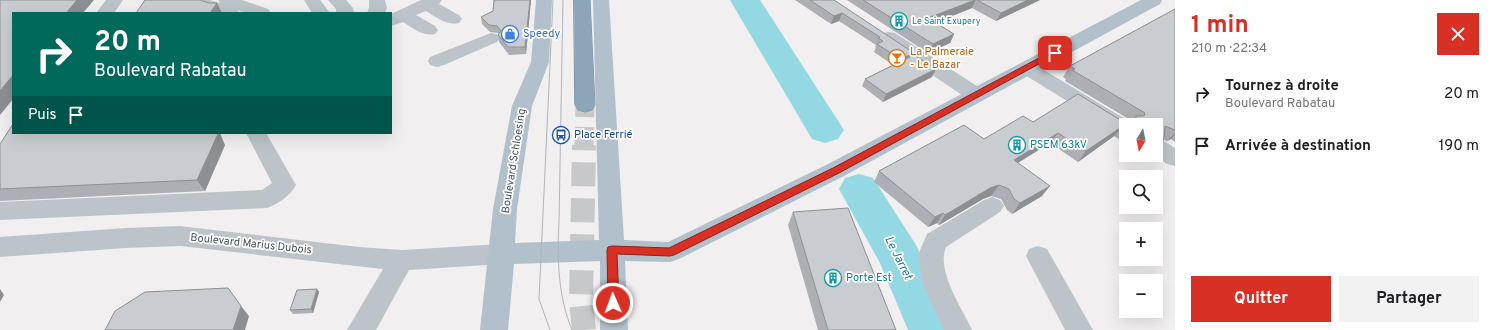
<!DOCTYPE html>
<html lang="fr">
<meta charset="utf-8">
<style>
:root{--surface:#fff;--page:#f2f2f2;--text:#202124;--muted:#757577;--accent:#d93025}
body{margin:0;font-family:Overpass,sans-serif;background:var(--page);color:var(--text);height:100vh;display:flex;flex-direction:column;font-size:15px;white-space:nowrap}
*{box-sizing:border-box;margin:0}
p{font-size:13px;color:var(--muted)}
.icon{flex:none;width:22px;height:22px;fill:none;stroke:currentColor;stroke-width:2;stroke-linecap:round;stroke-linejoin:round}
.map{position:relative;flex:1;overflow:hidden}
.details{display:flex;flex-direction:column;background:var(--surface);width:320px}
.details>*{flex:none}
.top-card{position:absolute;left:12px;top:12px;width:380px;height:122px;border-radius:0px;box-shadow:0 4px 16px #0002;background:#00695c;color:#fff;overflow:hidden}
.needle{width:26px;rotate:190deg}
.controls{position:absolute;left:1119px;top:118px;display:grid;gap:8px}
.controls a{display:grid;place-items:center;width:44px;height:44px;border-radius:0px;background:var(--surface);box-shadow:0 4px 16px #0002;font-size:20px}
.pin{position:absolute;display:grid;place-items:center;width:34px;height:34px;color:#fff;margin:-17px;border-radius:8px;box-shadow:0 2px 6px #0006}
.me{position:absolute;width:44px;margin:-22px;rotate:358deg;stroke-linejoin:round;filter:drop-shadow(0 0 3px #0008)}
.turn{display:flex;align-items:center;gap:14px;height:84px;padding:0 16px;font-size:18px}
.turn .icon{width:52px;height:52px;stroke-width:2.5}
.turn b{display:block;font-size:28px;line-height:34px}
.then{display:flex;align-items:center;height:38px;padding:0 16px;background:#0003;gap:8px;font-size:15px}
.round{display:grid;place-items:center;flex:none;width:42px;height:42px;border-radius:0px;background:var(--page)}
.headline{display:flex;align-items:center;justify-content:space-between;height:68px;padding:0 16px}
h1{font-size:24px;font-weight:700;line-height:30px;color:var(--accent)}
.cta{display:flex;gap:8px;margin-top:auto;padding:8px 16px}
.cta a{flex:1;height:46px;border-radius:0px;background:var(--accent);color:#fff;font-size:16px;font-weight:700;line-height:46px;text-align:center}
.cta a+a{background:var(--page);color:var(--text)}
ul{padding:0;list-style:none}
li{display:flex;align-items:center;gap:12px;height:52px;padding:0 16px}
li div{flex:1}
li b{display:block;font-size:15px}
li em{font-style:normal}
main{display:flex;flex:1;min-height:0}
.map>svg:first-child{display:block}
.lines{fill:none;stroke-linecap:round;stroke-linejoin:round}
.river{fill:#93d8e2;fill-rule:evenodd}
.highway-tunnel-far1{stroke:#c7c8ca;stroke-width:19;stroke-dasharray:19 10;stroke-linecap:butt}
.highway-tunnel{stroke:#c7c8ca;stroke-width:24;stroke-dasharray:24 12;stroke-linecap:butt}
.highway-casing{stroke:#7790a4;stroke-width:1}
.minor{fill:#bcc4ca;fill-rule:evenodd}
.major{fill:#b1c0ca;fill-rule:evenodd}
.highway{fill:#8ca5b8;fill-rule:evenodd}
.tram{stroke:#b1b5b8;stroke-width:1}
.wall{fill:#adafb4}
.shaded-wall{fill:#8d8f92}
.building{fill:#c9ccd1;stroke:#8d8f92}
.route{fill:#d93025;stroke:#8d1f18}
.labels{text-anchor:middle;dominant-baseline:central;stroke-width:3.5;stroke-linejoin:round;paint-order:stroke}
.far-culture-label{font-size:9px;fill:#0d838f;stroke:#fff;text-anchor:start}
.shop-label{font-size:11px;fill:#366cbe;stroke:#fff;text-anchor:start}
.food-label{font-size:11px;fill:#c56008;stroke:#fff;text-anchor:start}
.transit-label{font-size:11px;fill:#164399;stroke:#fff;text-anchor:start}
.culture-label{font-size:11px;fill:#0d838f;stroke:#fff;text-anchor:start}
.street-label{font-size:11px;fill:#49535a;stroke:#fff}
.water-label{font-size:12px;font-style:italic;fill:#1b7d8c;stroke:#fff}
</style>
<main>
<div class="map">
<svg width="1175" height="330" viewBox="0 0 1175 330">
<rect width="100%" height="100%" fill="#f1efef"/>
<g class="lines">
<!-- river -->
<g class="river">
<polygon points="730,0 760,0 844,130 838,139 825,143 812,139"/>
<polygon points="859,174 873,178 916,245 956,330 908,330 880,263 839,189 845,178"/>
</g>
<!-- highway-tunnel-far1 -->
<polyline class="highway-tunnel-far1" points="584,146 585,105"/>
<!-- highway-tunnel -->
<polyline class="highway-tunnel" points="584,330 581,301 584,145"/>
<!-- highway casing -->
<g class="highway-casing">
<polygon id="highway" points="574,0 590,0 595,105 592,110 585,112 578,110 575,105"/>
</g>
<!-- minor -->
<g class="minor">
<polygon points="106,0 123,0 114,13 96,13"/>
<polygon points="186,0 210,0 220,3 218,0 242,0 268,9 271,13 246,13 237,10 240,13 215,13 188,4"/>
<polygon points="304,0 320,0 330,13 312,13"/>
<polygon points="328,0 346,0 353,8 354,13 336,13 336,9"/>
<polygon points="369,0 385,0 387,8 385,13 367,13 369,8"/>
<path d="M421,0H442L439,4L459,15L462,19L459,23C447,26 436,17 426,11L416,15L435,26L438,30L435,34C423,37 413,28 403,22L391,26V14Z"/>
<polygon points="889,32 895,33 983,90 986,95 983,100 976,102 969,100 883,41 880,37 883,33"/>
<polygon points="491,33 497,34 500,38 497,42 444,65 437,67 430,65 428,61 430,57"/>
<polygon points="1027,62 1034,64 1135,125 1126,125 1126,135 1119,133 1020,72 1018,68 1020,64"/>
<path d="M246,133H266L296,185C290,196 278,204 267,208L0,220V202L262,190L272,183Z"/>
<polygon points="1156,138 1164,141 1175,148 1175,166 1167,164 1154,155 1156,155"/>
<path d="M992,197L1000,200L1004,206L1000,212L946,247C936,271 962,308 972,330H944L923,285L918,255L927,234L984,200Z"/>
<polygon points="180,226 359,247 402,250 502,244 511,247 514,254 511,261 502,264 409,270 376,330 347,330 383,269 180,246 126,248 0,257 0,237 126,228"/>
<polygon points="1038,246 1047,249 1093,330 1065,330 1026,256 1029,249"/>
</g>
<!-- major -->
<polygon class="major" points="536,0 552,0 549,62 532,106 517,209 515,243 599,240 593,0 609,0 624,240 668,242 828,164 1141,0 1162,0 1160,4 844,176 679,259 670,262 625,261 628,330 600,330 600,261 514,264 508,330 480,330 493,209 512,106 531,62"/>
<!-- highway -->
<use href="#highway" class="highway"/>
<!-- tram -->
<g class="tram">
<path d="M563,0L559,222C557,258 558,297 572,330"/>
<polyline points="550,330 539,299 553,0"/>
</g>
</g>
<!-- wall -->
<g class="wall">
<polygon points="494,0 531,0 526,54 509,55 499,42 498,33 490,32 482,24 481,17 493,11"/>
<polygon points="795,0 834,0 912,56 932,77 883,102 862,86 865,79 893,65 874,52 876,47 875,47 876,45 839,21 831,24"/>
<polygon points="847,0 1040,0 996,21 972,8 935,23 954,34 950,43 928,53"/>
<polygon points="1175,9 1175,142 1171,139 1167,141 1164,140 1156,148 1156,125 1126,125 1126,143 1114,136 1078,162 1050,143 1018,163 1042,196 1012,214 1007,210 1001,199 991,196 983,199 939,225 937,223 928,227 874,182 879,171 984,139 1033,122 1129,124 1132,121 1065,81 1066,79 1063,77 1070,66"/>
<polygon points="0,144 225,145 205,191 0,201"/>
<polygon points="793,212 896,330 818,330 788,225"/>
<polygon points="317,289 319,292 313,313 293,314 290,310"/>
</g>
<!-- shaded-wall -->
<g class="shaded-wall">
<polygon points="77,0 94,0 83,13 66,13"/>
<polygon points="530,0 531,0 526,54 525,47"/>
<polygon points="975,0 976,0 972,8 924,27 928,18"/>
<polygon points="1028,0 1040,0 996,21 1001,13"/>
<polygon points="217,3 222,13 210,13"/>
<polygon points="842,13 839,21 831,24 834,16"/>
<polygon points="954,34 950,43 928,53 933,44"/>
<polygon points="914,53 910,62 896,68 900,59"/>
<polygon points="936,69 932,77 883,102 886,94"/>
<polygon points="13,75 13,99 0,115 0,91"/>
<polygon points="1123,126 1114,136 1078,162 1086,151"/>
<polygon points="218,133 220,133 225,145 205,191 197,180"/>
<polygon points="1058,133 1050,143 1006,170 1014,160"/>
<polygon points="1175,133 1175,134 1171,139 1167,141"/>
<polygon points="1164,139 1156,148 1156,145"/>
<polygon points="999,185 991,196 983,199 939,225 945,215 990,188"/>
<polygon points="1050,186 1042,196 1012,214 1020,203"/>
<polygon points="943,213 937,223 928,227 935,217"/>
<polygon points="0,289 4,295 0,302"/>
<polygon points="317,289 319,292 313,313 311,309"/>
<polygon points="241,306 249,316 245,330 233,330"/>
</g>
<!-- building -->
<g class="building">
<polygon points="0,0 77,0 66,13 13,13 13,75 0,91"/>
<polygon points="145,0 200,0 209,3 217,3 210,13 136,13"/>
<polygon points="494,0 530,0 525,47 508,47 498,35 501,31 497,26 489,25 481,17 493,11"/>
<polygon points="810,0 834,0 914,53 900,59 877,44 883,41 878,38 880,37 842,13 834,16"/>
<polygon points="863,0 975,0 928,18 954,34 933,44"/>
<polygon points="977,0 1028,0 1001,13"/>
<polygon points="1175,9 1175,130 1165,126 1164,139 1156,145 1156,125 1136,125 1136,116 1144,116 1145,113 1072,70 1075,69 1070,66"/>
<polygon points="914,55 936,69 886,94 865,79"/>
<polygon points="1078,94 1127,124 1133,125 1126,125 1126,127 1123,126 1086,151 1058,133 1014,160 1050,186 1020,203 1014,199 1009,189 999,185 990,188 945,215 943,213 935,217 879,171 964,125 984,139 1023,116 1033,122"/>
<polygon points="13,124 13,133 218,133 218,134 197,180 0,189 0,144"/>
<polygon points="848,208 896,330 828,330 793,212"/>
<polygon points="228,288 241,306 233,330 105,330 115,311 145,292"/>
<polygon points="317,289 311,309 290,310 297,290"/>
</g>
<!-- route -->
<polygon class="route" points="1052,51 1055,51 1059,53 839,173 674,255 670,256 617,254 619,303 617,307 613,308 609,307 608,303 607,250 608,247 612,246 669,248 833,168"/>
<!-- icons -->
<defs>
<g id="building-ring" transform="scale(0.9)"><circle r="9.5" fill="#fff" stroke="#0f9aa8" stroke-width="1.5"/><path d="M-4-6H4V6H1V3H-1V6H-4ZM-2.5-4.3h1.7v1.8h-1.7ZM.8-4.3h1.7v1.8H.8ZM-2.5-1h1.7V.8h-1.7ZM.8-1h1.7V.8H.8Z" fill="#0f9aa8"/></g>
<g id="shop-ring" transform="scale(0.9)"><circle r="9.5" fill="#fff" stroke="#3f7fe0" stroke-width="1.5"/><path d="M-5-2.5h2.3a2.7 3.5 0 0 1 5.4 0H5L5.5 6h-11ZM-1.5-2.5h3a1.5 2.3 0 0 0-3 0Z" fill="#3f7fe0"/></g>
<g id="bar-ring" transform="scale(0.9)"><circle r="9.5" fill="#fff" stroke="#e8710a" stroke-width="1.5"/><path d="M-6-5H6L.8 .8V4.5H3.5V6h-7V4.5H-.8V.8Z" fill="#e8710a"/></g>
<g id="bus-ring" transform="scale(0.9)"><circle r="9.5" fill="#fff" stroke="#1a4fb4" stroke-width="1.5"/><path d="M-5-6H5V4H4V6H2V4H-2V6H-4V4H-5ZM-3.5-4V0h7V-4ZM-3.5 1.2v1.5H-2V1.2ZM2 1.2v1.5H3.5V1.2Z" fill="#1a4fb4"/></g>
</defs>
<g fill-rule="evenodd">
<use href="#building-ring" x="899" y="21"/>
<use href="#shop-ring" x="510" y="34"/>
<use href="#bar-ring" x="897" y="58"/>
<use href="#bus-ring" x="561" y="135"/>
<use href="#building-ring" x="1017" y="145"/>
<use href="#building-ring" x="833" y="278"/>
</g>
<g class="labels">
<!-- far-culture labels -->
<g class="far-culture-label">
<text x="912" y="21">Le Saint Exupery</text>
</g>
<!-- shop labels -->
<g class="shop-label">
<text x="523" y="34">Speedy</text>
</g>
<!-- food labels -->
<g class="food-label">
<text x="910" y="52">La Palmeraie<tspan x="910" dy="13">- Le Bazar</tspan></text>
</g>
<!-- transit labels -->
<g class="transit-label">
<text x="574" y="135">Place Ferrié</text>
</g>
<!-- culture labels -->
<g class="culture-label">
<text x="1030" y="145">PSEM 63kV</text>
<text x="846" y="278">Porte Est</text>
</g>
<!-- street labels -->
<g class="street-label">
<text transform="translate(514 161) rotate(-81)">Boulevard Schloesing</text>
<text transform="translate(251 244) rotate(6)">Boulevard Marius Dubois</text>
</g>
<!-- water labels -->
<g class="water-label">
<text transform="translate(898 258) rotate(63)">Le Jarret</text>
</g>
</g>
</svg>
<div class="controls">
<a><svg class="needle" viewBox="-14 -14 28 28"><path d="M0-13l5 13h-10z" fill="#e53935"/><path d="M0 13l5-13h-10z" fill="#757577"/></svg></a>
<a><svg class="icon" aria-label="search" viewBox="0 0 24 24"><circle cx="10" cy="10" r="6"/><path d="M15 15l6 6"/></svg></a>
<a>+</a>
<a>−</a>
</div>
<div class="pin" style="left:1055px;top:53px;background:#d93025"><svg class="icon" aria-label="arrive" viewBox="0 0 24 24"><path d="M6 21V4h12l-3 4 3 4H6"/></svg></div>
<svg class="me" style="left:613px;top:303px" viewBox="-20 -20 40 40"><circle r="17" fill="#d93025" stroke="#fff" stroke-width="3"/><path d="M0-11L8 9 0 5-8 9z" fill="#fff"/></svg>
<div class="top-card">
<div class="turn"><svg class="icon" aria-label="right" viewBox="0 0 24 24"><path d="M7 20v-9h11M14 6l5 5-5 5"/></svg><div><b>20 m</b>Boulevard Rabatau</div></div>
<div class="then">Puis<svg class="icon" aria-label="arrive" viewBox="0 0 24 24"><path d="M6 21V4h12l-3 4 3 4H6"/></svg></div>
</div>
</div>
<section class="details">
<div class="headline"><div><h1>1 min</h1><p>210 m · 22:34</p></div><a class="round" style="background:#d93025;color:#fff"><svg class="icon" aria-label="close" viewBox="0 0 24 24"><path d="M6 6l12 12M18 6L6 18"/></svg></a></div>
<ul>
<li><svg class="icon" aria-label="right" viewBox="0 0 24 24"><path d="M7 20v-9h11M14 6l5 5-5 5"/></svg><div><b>Tournez à droite</b><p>Boulevard Rabatau</p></div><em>20 m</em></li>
<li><svg class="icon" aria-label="arrive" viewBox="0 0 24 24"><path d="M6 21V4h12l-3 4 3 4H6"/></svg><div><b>Arrivée à destination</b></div><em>190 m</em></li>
</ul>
<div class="cta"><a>Quitter</a><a>Partager</a></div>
</section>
</main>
